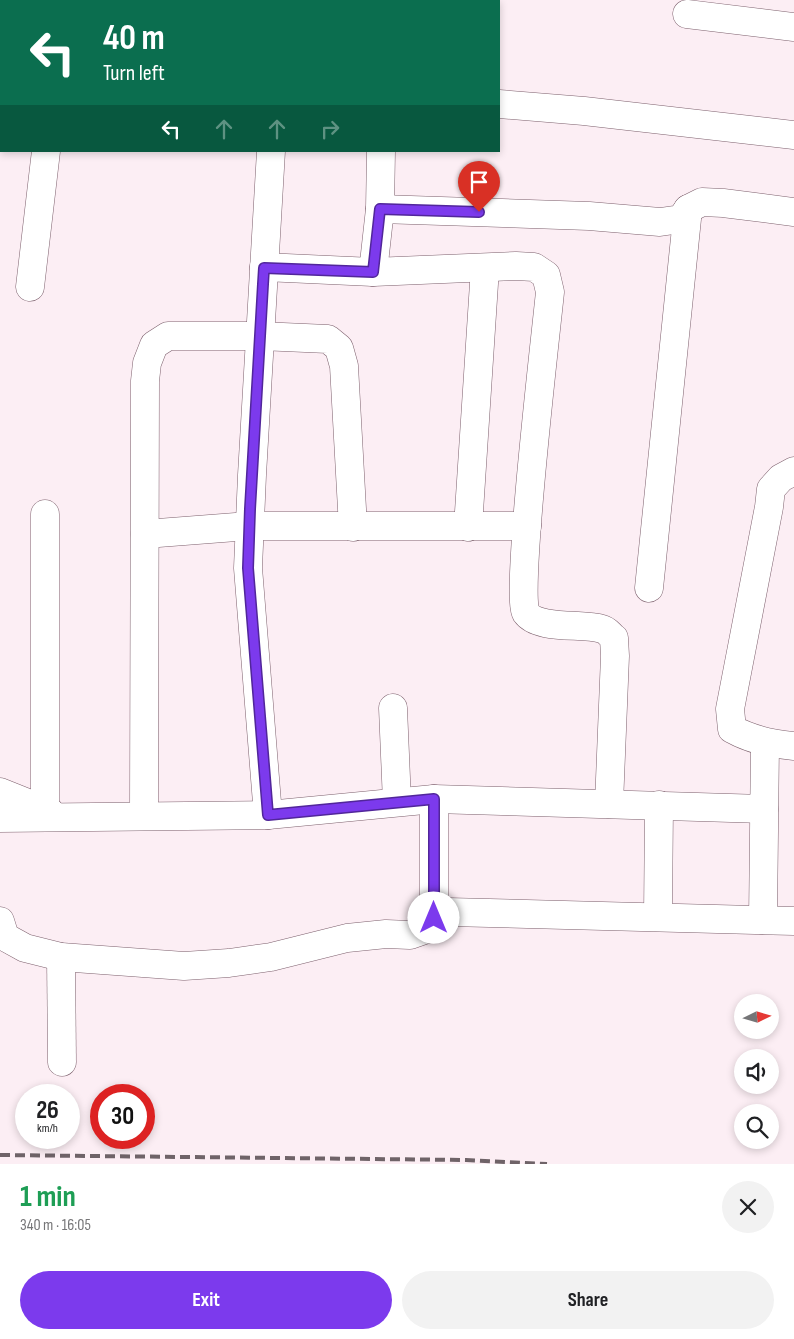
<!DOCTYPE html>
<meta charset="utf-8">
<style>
:root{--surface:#fff;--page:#f2f2f2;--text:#202124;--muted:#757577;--accent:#7c3aed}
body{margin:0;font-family:"Sofia Sans Condensed",sans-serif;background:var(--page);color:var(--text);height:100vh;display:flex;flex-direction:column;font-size:19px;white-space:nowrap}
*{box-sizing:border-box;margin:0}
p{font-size:16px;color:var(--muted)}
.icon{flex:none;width:28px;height:28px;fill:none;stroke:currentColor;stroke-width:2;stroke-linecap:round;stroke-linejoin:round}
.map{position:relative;height:1164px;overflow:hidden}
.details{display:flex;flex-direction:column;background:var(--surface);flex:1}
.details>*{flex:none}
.banner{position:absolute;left:0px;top:0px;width:500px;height:152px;box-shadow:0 2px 8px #0003;background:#0b6e4f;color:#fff;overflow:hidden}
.needle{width:32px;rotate:85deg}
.controls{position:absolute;left:734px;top:994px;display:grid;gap:10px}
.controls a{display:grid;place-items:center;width:45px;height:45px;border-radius:50%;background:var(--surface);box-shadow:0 2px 8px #0003;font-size:25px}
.speed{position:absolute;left:15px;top:1084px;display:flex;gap:10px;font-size:25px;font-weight:700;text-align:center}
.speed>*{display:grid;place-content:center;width:65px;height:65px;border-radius:50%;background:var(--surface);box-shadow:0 2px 8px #0003;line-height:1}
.speed small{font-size:12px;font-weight:400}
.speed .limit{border:8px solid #d22;background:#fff;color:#111}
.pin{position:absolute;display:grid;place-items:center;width:42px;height:42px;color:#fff;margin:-51px -21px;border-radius:50% 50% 50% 0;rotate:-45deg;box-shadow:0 0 5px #0007}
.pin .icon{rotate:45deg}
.me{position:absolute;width:55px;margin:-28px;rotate:0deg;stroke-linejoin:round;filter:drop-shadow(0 0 4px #0008)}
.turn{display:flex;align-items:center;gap:18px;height:105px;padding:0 20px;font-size:22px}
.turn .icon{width:65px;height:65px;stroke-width:2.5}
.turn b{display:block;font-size:35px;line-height:42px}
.lanes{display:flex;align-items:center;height:48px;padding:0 20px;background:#0003;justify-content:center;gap:25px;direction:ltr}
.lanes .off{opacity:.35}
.round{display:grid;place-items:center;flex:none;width:52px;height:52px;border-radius:26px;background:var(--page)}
.headline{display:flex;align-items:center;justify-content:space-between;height:85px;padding:0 20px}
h1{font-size:30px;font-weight:700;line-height:38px;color:#1e9e55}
.action{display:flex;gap:10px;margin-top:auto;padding:10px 20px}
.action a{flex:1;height:58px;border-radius:30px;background:var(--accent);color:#fff;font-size:20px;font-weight:700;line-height:58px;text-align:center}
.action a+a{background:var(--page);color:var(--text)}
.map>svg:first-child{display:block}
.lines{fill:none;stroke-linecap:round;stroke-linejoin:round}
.minor-casing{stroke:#7d606d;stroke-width:29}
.minor{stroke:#fff;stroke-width:28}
.rail{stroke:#6f6368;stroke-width:4;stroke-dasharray:10 5;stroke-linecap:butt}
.route-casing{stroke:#51269a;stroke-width:12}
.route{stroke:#7c3aed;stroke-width:9}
</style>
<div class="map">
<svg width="794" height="1164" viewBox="0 0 794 1164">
<rect width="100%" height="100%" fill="#fceef4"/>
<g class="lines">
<!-- minor casing -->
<g class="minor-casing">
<g id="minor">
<polyline points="272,0 272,1"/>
<polyline points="25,1 27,0"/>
<polyline points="64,1 64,0"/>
<polyline points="687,14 794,27"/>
<polyline points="0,19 1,19"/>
<polyline points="499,104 584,111 794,135"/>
<polyline points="380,209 589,216 660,222 681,219 688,209 702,202 723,203 794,212"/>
<path d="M264,267L373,272L516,266L534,267L546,275L550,292C546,332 515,596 526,613C538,630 583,623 602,629C607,630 610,635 614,638L615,656L609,804"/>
<polyline points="373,272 380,209 381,151"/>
<polyline points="30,287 46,151"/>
<path d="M794,471L781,478L771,489L769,507L730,709L732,729C752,740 771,744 794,746"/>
<polyline points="45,514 45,810"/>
<polyline points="468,527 485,268"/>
<polyline points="145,534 249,526 527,526"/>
<polyline points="649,588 688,209"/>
<polyline points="393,708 397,802"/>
<polyline points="0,792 50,812"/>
<polyline points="434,799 434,918"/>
<polyline points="268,815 248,568 252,475 271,151"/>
<polyline points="144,816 145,381 147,363 154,345 168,336 260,336 328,339 339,348 344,366 353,527"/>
<polyline points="0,818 268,815 434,799 764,809"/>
<polyline points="658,917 659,805"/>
<polyline points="763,920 765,743"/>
<polyline points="0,921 5,937 25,948 61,957 184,966 229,963 271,957 347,938 386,934 410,935 427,929 434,918 448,912 794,921"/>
<polyline points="61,957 62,1062"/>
</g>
</g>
<!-- minor -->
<use href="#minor" class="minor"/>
<!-- rail -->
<polyline class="rail" points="0,1155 466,1160 547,1164"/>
</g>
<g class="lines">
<!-- route casing -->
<g class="route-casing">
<polyline id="route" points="434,918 434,799 268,815 248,568 250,509 263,284 264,268 373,272 380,209 479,212"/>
</g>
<!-- route -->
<use href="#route" class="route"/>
</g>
</svg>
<div class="controls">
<a><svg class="needle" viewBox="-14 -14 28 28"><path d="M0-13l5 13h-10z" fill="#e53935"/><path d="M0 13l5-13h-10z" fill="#757577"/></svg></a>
<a><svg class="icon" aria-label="sound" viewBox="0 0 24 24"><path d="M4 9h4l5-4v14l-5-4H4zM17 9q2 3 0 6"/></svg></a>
<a><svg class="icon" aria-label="search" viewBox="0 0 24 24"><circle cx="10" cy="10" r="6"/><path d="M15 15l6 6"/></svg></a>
</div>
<div class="speed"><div>26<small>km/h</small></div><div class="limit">30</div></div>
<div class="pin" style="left:479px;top:212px;background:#d93025"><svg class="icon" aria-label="arrive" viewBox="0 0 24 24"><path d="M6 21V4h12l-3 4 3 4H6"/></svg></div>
<svg class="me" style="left:434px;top:918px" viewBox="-20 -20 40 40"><circle r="19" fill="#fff"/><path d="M0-13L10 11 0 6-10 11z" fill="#7c3aed"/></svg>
<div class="banner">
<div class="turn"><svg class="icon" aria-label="left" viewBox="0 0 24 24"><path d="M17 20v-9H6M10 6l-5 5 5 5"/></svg><div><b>40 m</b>Turn left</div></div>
<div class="lanes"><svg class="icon" aria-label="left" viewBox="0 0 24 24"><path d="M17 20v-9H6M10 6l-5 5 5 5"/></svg><svg class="icon off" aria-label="ahead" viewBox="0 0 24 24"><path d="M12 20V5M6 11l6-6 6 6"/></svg><svg class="icon off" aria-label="ahead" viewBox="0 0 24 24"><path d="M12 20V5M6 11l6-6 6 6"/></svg><svg class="icon off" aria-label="right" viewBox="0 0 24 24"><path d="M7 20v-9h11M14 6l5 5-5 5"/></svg></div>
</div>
</div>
<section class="details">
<div class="headline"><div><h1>1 min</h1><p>340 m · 16:05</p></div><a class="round"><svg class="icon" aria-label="close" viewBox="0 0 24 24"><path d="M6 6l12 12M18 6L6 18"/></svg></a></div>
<div class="action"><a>Exit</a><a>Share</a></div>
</section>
